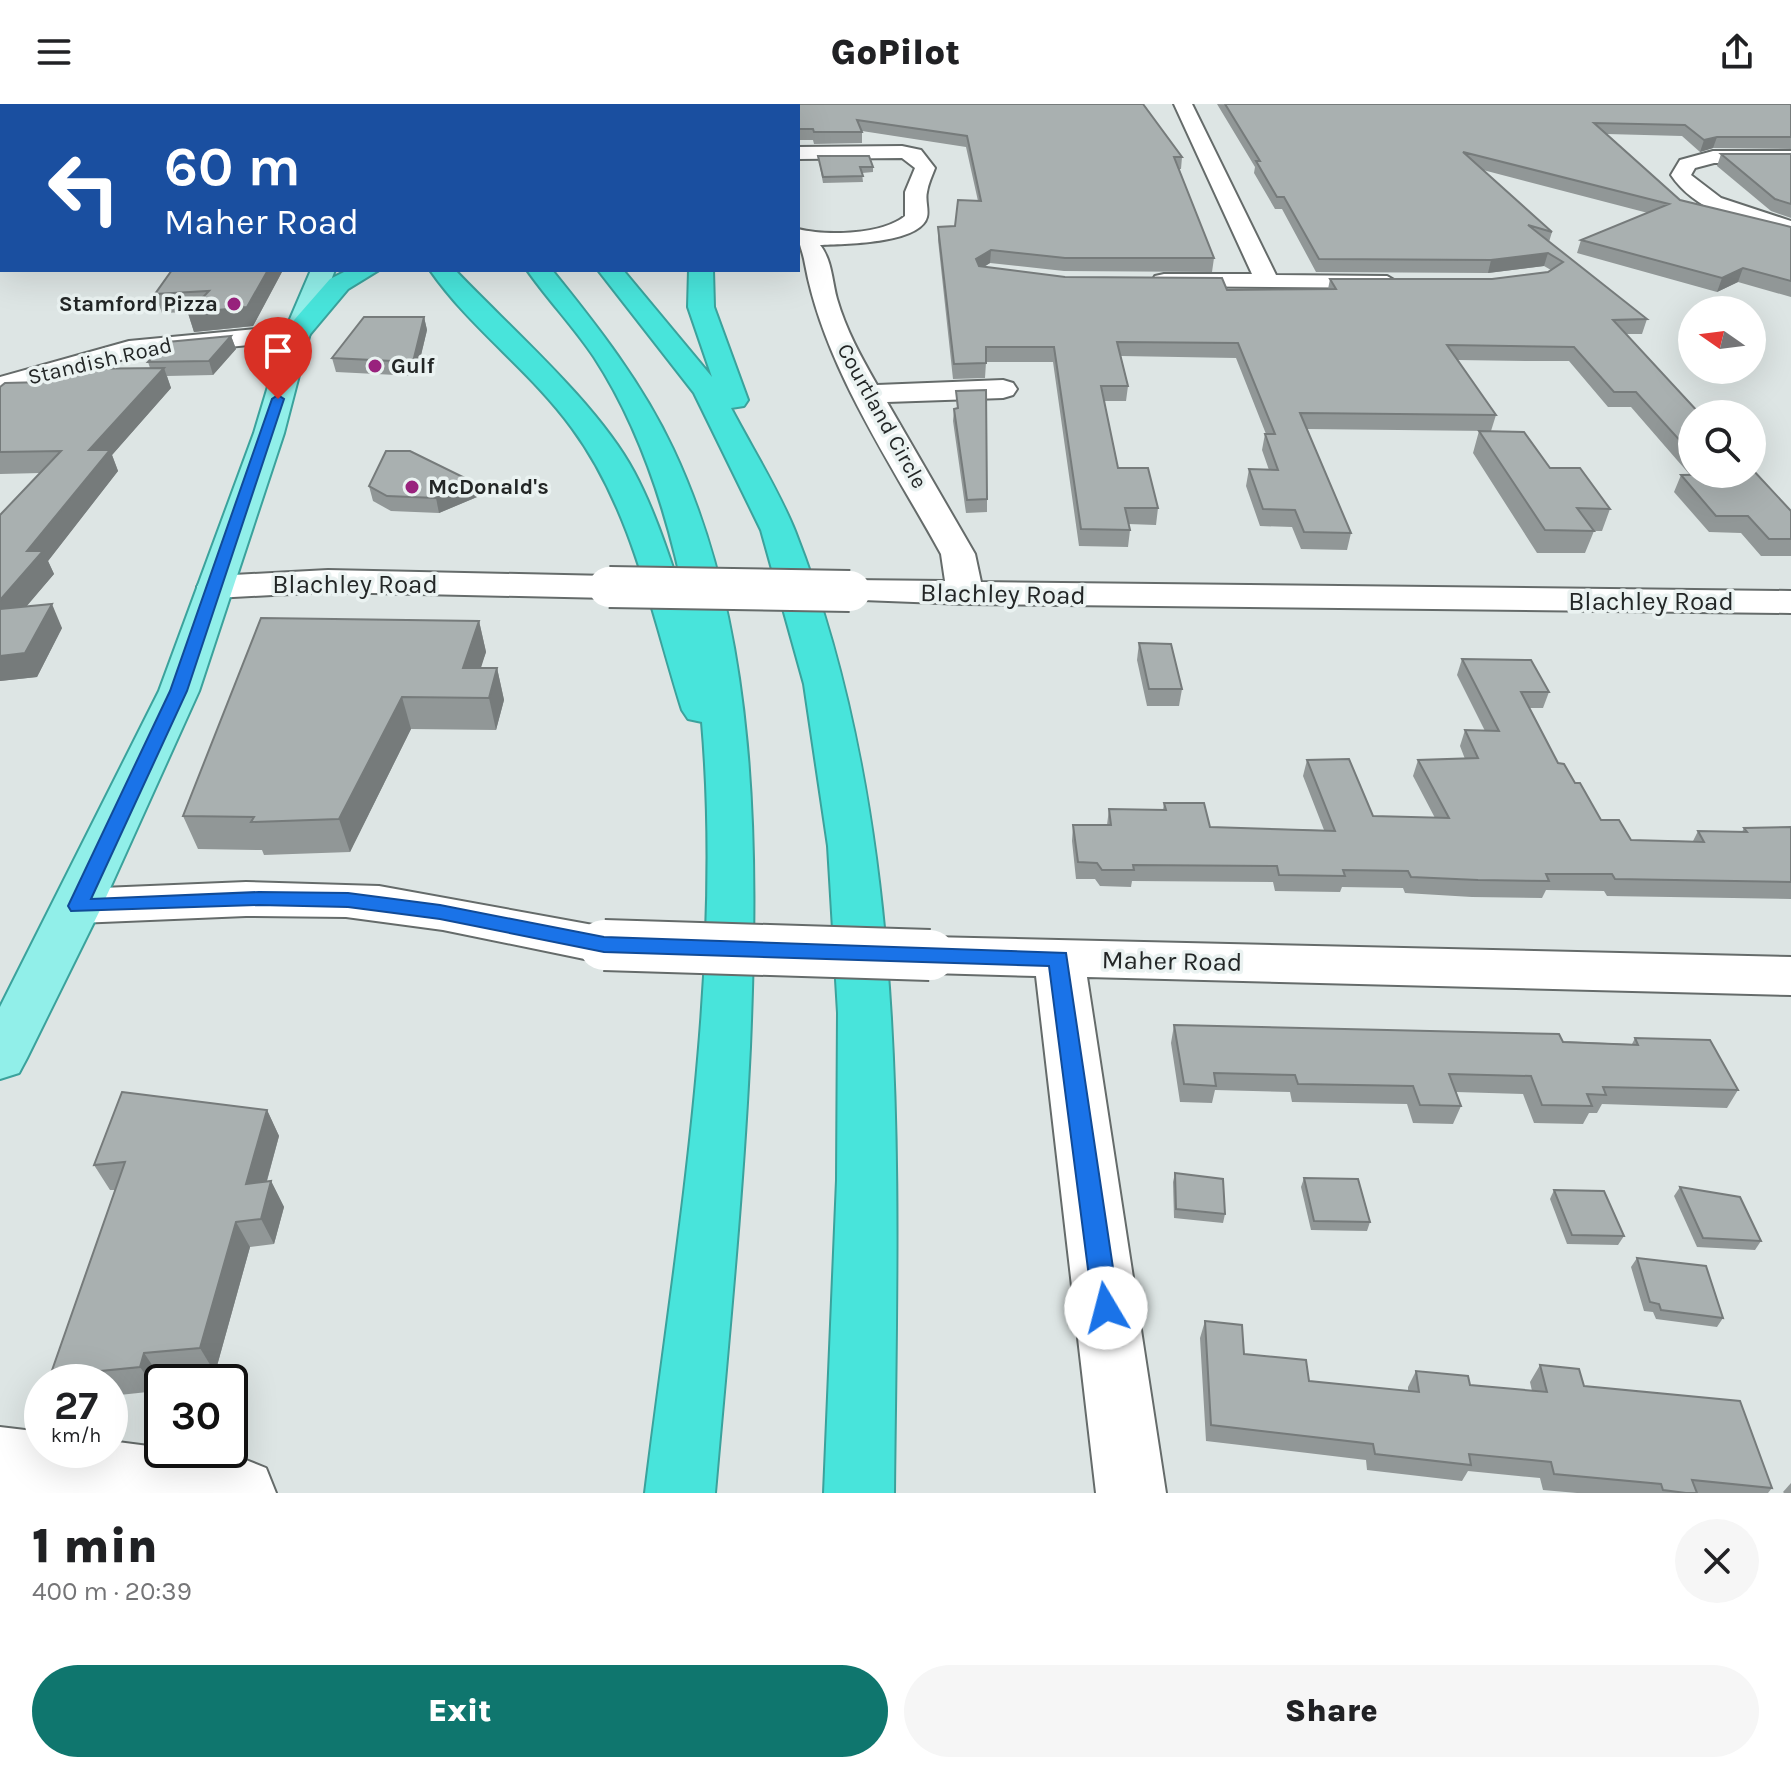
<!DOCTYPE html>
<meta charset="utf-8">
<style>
:root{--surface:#fff;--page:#f6f6f6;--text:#202124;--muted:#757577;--accent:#0f766e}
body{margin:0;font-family:Karla,sans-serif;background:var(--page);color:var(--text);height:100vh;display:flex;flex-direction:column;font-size:30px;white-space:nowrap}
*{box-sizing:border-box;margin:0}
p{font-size:26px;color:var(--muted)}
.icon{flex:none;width:44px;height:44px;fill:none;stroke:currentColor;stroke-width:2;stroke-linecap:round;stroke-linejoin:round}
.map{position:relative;height:1389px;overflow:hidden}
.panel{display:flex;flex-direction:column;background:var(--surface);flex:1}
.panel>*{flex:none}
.banner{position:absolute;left:0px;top:0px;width:800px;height:168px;box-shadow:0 8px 32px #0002;background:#1a4fa0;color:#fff;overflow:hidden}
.needle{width:52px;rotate:284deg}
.fabs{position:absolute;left:1678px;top:192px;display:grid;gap:16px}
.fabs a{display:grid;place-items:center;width:88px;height:88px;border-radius:50%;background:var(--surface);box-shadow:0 8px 32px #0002;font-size:40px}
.speed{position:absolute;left:24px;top:1260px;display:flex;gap:16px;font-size:40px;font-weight:700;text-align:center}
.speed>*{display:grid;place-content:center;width:104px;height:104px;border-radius:50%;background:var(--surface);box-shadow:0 8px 32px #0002;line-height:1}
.speed small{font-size:20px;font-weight:400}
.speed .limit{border:4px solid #111;border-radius:12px;background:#fff;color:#111}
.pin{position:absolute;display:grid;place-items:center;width:68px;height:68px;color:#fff;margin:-82px -34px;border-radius:50% 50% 50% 0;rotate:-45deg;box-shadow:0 0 8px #0007}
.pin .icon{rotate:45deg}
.me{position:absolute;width:88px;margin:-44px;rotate:352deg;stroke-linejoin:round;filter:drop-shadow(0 0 6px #0008)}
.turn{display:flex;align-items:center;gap:28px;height:168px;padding:0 32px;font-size:36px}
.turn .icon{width:104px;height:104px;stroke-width:2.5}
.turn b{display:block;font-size:56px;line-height:68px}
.round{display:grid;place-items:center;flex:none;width:84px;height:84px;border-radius:42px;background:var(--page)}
.headline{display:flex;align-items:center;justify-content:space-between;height:136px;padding:0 32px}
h1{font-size:48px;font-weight:800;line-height:60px}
.cta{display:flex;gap:16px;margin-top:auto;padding:16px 32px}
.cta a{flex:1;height:92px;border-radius:48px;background:var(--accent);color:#fff;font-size:32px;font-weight:800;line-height:92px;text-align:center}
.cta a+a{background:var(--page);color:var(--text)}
header{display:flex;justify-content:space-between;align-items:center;height:104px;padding:0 32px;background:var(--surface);font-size:36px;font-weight:800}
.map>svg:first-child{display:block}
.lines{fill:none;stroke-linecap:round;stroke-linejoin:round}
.minor-casing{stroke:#656b6a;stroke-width:4}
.major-casing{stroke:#3ba29c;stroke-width:4}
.highway-casing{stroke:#3ba29c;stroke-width:4}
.minor{fill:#fff;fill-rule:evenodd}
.major{fill:#91efe9;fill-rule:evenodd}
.highway{fill:#48e4db;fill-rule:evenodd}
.minor-bridge-far1-casing{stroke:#656b6a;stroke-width:44;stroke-linecap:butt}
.minor-bridge-casing{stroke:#656b6a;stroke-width:54;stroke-linecap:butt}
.minor-bridge-far1{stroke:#fff;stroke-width:40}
.minor-bridge{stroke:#fff;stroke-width:50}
.wall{fill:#919797}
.shaded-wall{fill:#767b7b}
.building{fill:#a9b0b0;stroke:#767b7b;stroke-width:2}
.route{fill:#1a73e8;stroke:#114b97;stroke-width:2}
.poi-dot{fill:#99227d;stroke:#eaf2f1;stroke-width:3}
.labels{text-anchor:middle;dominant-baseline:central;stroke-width:7;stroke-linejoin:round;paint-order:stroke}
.far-poi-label{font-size:22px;font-weight:bold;fill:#232626;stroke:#eaf2f1;text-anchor:start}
.far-street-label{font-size:22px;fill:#232626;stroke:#eaf2f1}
.street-label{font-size:26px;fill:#232626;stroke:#eaf2f1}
</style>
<header><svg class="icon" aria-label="menu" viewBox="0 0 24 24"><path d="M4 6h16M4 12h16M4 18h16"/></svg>GoPilot<svg class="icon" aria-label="share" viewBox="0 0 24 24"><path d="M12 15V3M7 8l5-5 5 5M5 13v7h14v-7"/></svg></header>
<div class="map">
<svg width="1791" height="1389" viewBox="0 0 1791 1389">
<rect width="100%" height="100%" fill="#dde5e4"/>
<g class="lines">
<!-- minor casing -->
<g class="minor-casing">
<g id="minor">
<polygon points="1174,0 1192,0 1276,171 1387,172 1399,179 1396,184 1155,182 1152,177 1155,172 1164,170 1252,170"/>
<path d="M902,42L921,46L935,64C932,72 928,80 927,88C925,96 929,106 927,113C920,140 842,140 820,141C832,156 832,177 837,195C846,226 861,253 877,281L1003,276L1013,279L1017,285L1013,291L1003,294L887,298L975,450L981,478L1791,487V509L965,500L837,495L832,487L837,479L850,476L945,477L941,450C891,359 824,263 805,160C803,147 798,140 798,125C826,132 882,131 905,112V88L915,64L902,54L798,55V43Z"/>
<path d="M1713,47H1791V59H1714L1695,64L1691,71L1721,94L1791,117V131C1748,120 1697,110 1671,71L1680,56Z"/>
<polygon points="297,221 306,223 310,229 306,235 131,253 0,291 0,273 129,237"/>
<polygon points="328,466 609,472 622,475 627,483 622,491 609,494 328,488 215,494 202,491 197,483 202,475 215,472"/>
<polygon points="246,778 379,782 604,823 622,828 629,841 622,854 604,859 443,826 346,813 246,812 78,819 61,814 54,802 61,790 78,785"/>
<polygon points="930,833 1791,853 1791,891 1087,873 1166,1389 1096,1389 1036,872 930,869 912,864 905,851 912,838"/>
<polygon points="0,1323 42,1328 42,1346 110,1346 110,1337 241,1354 266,1364 276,1389 0,1389"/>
</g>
</g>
<!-- major casing -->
<g class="major-casing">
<g id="major">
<polygon points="404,0 422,0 403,2"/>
<rect x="0" y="115" width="2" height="14"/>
<polygon points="311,166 335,166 310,229 284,329 199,587 102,802 27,954 19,969 0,975 0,903 159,587 254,329 284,229"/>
</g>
</g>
<!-- highway casing -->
<g class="highway-casing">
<g id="highway">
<polygon points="148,0 168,0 169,2 149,2"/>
<polygon points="256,0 277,0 278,2 257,2"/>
<polygon points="328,0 351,0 352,2 329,2"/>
<polygon points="440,0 464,0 439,2"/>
<polygon points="604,0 628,0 629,2 605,2"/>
<polygon points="677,0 696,0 697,2 678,2"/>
<polygon points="348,166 379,166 348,185 306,235 288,235 284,229 288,223 330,175"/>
<path d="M430,166H455C509,223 598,300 634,368C657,411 671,459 687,505C670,418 643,328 594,253C574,223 548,196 527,166H552C598,223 642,279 673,345C759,528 758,745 750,943C743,1092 728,1240 715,1389H645C676,1137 724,872 702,618L688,615L682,606C652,511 632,405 572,324C531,267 470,224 430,166Z"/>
<path d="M598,166H623L712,273L688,203L689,166H713L714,203L748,296L744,302L731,304C752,344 778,385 795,427C914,730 897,1070 894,1389H824L837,1076L838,909L828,742L804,580L761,426L694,289Z"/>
</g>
</g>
<!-- minor -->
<use href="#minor" class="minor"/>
<!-- major -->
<use href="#major" class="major"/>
<!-- highway -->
<use href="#highway" class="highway"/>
<!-- minor-bridge-far1 casing -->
<g class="minor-bridge-far1-casing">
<polyline id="minor-bridge-far1" points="609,483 850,487"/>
</g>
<!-- minor-bridge casing -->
<g class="minor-bridge-casing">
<polyline id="minor-bridge" points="604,841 930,851"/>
</g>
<!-- minor-bridge-far1 -->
<use href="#minor-bridge-far1" class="minor-bridge-far1"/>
<!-- minor-bridge -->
<use href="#minor-bridge" class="minor-bridge"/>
</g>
<!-- wall -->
<g class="wall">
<polygon points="731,0 1143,0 1182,53 1181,65 1179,65 1214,154 1212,168 1064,167 990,159 984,163 1065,173 1227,186 1328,185 1330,175 1492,175 1548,168 1551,166 1544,162 1488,169 1316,168 1282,105 1275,105 1254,69 1255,63 1217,0 1791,0 1791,45 1713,44 1700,48 1682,32 1607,30 1680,96 1791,123 1791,193 1738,178 1717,188 1577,149 1581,136 1648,109 1483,66 1552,128 1549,138 1647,215 1642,230 1626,230 1692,310 1692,370 1752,370 1791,407 1791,452 1761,452 1741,429 1709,428 1674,388 1681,371 1690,371 1631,303 1608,303 1569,257 1529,257 1457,256 1496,311 1491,327 1306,325 1351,429 1347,446 1301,445 1292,423 1260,422 1246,382 1249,365 1269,366 1262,346 1265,330 1266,330 1236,254 1121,252 1128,282 1126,297 1104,297 1118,364 1158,404 1156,421 1128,420 1130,426 1128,443 1079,442 1053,258 986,258 985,274 953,275 938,136 938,123 955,122 978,97 966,43 862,27 862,39 814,40 813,36 798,36 798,2 732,2"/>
<polygon points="1721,50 1791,50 1791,114 1771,107 1717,62"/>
<polygon points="818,52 873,63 873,68 862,69 863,78 823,79"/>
<polygon points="283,166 253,222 194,228 188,209 189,208 162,209 155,190"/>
<polygon points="424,213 427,226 416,272 336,268 332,254"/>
<polygon points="231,232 236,245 213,271 167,272 171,284 112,351 118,367 48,457 54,470 26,502 62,524 37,573 0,577 0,411 40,369 0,370 0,283 45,278 150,264 148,258"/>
<polygon points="956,287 987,395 987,408 966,409 953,317 954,305 957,304"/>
<polygon points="1479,327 1550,364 1610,405 1602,427 1594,427 1585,449 1537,449 1473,349"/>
<polygon points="369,382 477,393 439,409 391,407 373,397"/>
<polygon points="479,517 486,548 480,564 497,564 504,596 496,626 411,625 350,748 264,751 262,746 198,745 183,712"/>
<polygon points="1139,539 1182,585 1179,602 1147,602 1137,556"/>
<polygon points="1462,555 1549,588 1543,604 1529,604 1558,659 1575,679 1601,716 1631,736 1693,737 1698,727 1742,728 1744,724 1791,723 1791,795 1607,792 1604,787 1546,786 1542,794 1472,793 1405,789 1403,784 1342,783 1340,788 1275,787 1273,778 1132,777 1131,783 1100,782 1095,775 1076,775 1072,737 1073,721 1107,721 1109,705 1163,706 1164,699 1210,723 1324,726 1303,672 1307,656 1373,712 1435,714 1413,672 1418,656 1465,655 1460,642 1465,626 1485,627 1457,571"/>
<polygon points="1174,921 1632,940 1635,934 1738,986 1727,1004 1602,1000 1597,1009 1589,1009 1583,1020 1534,1019 1523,990 1456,988 1461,1002 1453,1020 1413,1019 1407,1000 1292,998 1290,988 1215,986 1212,999 1180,998 1171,939"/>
<polygon points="267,1006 279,1032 267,1077 271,1077 284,1103 274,1140 250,1143 215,1269 161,1274 157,1287 110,1292 110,1278 54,1278 50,1272 115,1086 110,1086 94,1061"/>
<polygon points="1175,1069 1225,1110 1223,1119 1174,1114 1173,1078"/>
<polygon points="1304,1074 1370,1118 1367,1127 1311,1126 1301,1083"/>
<polygon points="1680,1083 1761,1137 1755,1146 1697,1143 1674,1092"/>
<polygon points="1554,1086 1624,1132 1618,1141 1567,1140 1550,1095"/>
<polygon points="1637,1154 1723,1214 1717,1223 1656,1215 1653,1208 1644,1207 1631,1163"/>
<polygon points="1205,1217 1244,1250 1309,1277 1408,1287 1408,1283 1416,1267 1470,1281 1532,1287 1530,1278 1540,1261 1584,1282 1772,1384 1768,1389 1577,1389 1543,1386 1540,1374 1468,1367 1462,1377 1367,1366 1366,1356 1206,1337 1200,1234"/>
<polygon points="1791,1379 1791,1389 1784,1389 1783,1388"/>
</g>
<!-- shaded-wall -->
<g class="shaded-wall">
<polygon points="1717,33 1713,44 1700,48 1704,36"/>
<polygon points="2,141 2,164 0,165 0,142"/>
<polygon points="991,146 990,159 975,168 976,155"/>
<polygon points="1548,149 1544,162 1488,169 1491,156"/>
<polygon points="1743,164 1738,178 1717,188 1722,174"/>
<polygon points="268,166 283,166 253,222 194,228 188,209"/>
<polygon points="424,213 427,226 416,272 413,258"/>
<polygon points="231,232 236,245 213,271 209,257"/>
<polygon points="164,264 171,284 112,351 118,367 48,457 54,470 4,529 0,522 0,496 27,447 89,346"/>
<polygon points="473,378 477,393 439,409 436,394"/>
<polygon points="52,500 62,524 37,573 0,577 0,552"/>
<polygon points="479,517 486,548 471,595 463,564"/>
<polygon points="497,564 504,596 496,626 489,594"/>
<polygon points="402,593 411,625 350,748 339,715"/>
<polygon points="267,1006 279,1032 259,1105 246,1080"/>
<polygon points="271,1077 284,1103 274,1140 261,1115"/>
<polygon points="236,1118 250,1143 215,1269 200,1244"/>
<polygon points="144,1249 161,1274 157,1287 140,1263"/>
</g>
<!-- building -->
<g class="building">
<polygon points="756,0 1143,0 1182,53 1174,53 1214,154 1065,154 991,146 976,155 979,162 1065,173 1222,174 1227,186 1336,185 1330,175 1492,175 1548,168 1563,158 1548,149 1491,156 1319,155 1284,93 1277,93 1256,57 1260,57 1225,0 1791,0 1791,33 1717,33 1704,36 1685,21 1594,19 1680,96 1791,123 1791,177 1743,164 1722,174 1581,136 1669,100 1463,48 1552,128 1528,121 1647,215 1613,216 1700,310 1692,310 1692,350 1636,288 1614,288 1574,243 1447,241 1496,311 1300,309 1351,429 1304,428 1295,406 1263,405 1249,365 1278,366 1265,330 1275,330 1238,239 1117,238 1128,282 1101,282 1118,364 1148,364 1158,404 1125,404 1130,426 1081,425 1054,243 986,243 986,259 954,260 938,123 955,122 958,96 981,97 967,32 857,16 862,28 814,28 813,25 798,25 798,2 755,2"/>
<polygon points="1721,50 1791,50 1791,100 1775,95"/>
<polygon points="818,52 869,52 873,63 860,63 863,72 823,73"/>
<polygon points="0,124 2,124 2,141 0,142"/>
<polygon points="172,166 268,166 247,203 188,209 209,187 155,190"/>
<polygon points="364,213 424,213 413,258 332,254"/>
<polygon points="231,232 209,257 148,258 167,238"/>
<polygon points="164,264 89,346 110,346 27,447 43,447 0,496 0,411 61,347 0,348 0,283 5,279 45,278 59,265"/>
<polygon points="986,286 987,395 967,396 954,305 958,304 956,287"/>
<polygon points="1479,327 1524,328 1550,364 1580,364 1610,405 1577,404 1594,427 1545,426"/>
<polygon points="386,347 410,347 473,378 436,394 387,392 369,382"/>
<polygon points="1752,365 1791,407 1791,435 1769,435 1748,412 1716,412 1681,371 1752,370"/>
<polygon points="52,500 25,549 0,552 0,505"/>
<polygon points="261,514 479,517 463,564 497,564 489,594 402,593 339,715 251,718 254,713 183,712"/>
<polygon points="1139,539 1171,540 1182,585 1149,585"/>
<polygon points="1462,555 1531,556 1549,588 1521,588 1558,659 1564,660 1575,679 1580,679 1601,716 1619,716 1631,736 1704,738 1698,727 1747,728 1744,724 1791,723 1791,778 1615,775 1612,770 1546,770 1549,777 1478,776 1411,773 1408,767 1343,766 1345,772 1279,771 1277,762 1133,761 1134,766 1102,766 1097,759 1078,758 1073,721 1111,721 1109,705 1166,706 1164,699 1204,699 1210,723 1335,727 1307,656 1349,655 1373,712 1449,714 1418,656 1478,654 1465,626 1499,627"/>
<polygon points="1174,921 1559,930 1563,938 1638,941 1635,934 1710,936 1738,986 1603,983 1606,991 1587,990 1592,1002 1542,1001 1531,972 1449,970 1461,1002 1420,1001 1413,982 1298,980 1295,971 1214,969 1216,982 1184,980"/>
<polygon points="122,988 267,1006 246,1080 271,1077 261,1115 236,1118 200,1244 144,1249 140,1263 50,1272 125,1058 94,1061"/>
<polygon points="1175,1069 1223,1075 1225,1110 1176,1105"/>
<polygon points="1304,1074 1358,1075 1370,1118 1314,1117"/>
<polygon points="1680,1083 1740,1093 1761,1137 1703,1134"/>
<polygon points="1554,1086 1604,1087 1624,1132 1572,1131"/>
<polygon points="1637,1154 1706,1162 1723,1214 1661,1206 1659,1200 1650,1198"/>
<polygon points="1205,1217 1242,1221 1244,1250 1306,1256 1309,1277 1419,1288 1416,1267 1468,1272 1470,1281 1547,1288 1540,1261 1579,1265 1584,1282 1740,1297 1772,1384 1692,1376 1697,1389 1686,1389 1663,1386 1661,1380 1554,1370 1551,1358 1469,1350 1471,1361 1375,1350 1373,1340 1211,1321"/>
</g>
<!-- route -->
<polygon class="route" points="278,291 284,295 187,587 91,795 259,788 348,789 440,801 604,833 1066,849 1119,1204 1115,1212 1106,1216 1097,1212 1093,1204 1049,862 604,848 440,815 348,803 259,801 71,807 68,802 170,587 272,295"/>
<!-- markers -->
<g class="poi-dot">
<circle cx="234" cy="200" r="8"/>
<circle cx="375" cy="262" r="8"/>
<circle cx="412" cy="383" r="8"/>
</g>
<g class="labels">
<!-- far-poi labels -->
<g class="far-poi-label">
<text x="218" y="200" text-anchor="end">Stamford Pizza</text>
<text x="391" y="262">Gulf</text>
<text x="428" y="383">McDonald's</text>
</g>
<!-- far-street labels -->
<g class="far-street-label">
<text transform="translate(100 257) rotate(-13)">Standish Road</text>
<text transform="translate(882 312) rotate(61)">Courtland Circle</text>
</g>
<!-- street labels -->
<g class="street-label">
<text x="355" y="480">Blachley Road</text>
<text transform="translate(1003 490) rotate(1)">Blachley Road</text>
<text x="1651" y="497">Blachley Road</text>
<text transform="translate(1172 857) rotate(1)">Maher Road</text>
</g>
</g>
</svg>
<div class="fabs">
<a><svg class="needle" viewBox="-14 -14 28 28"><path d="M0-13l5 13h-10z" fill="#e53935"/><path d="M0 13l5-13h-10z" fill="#757577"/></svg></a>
<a><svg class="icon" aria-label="search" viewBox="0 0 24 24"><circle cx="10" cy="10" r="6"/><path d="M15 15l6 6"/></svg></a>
</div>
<div class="speed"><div>27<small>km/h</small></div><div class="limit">30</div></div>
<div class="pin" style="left:278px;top:295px;background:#d93025"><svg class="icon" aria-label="arrive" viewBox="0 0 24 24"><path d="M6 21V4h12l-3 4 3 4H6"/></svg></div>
<svg class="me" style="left:1106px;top:1204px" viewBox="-20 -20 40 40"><circle r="19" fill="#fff"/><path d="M0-13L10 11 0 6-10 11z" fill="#1a73e8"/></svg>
<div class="banner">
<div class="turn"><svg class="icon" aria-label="left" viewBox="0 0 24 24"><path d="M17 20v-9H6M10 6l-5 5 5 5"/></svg><div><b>60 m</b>Maher Road</div></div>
</div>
</div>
<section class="panel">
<div class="headline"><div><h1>1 min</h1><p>400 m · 20:39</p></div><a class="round"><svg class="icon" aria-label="close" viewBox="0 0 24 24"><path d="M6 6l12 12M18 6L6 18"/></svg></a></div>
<div class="cta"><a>Exit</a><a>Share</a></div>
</section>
